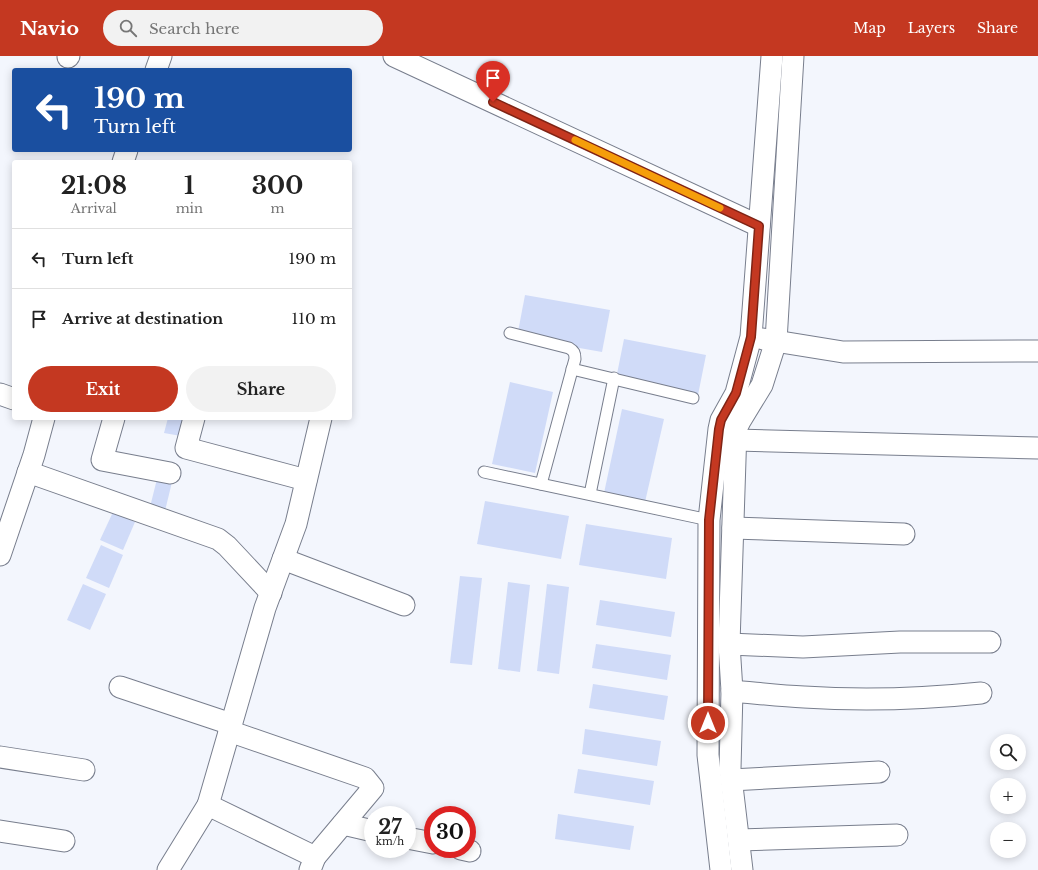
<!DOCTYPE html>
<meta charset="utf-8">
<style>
:root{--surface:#fff;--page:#f2f2f2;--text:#222;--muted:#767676;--line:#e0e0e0;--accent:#c43821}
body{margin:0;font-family:"Libre Baskerville",serif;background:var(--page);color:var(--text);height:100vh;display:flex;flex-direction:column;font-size:15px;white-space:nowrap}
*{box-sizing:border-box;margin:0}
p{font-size:13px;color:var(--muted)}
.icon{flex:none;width:22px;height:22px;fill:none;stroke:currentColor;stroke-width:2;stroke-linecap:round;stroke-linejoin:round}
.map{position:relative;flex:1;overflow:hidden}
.details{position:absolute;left:12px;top:104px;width:340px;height:260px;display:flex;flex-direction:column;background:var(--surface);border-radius:4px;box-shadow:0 2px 10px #0003}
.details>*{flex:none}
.guide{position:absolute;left:12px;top:12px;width:340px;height:84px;border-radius:4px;box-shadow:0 2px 10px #0003;background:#1a4fa0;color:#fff;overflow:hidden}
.tools{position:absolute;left:990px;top:678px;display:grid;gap:8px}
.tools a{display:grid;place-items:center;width:36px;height:36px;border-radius:50%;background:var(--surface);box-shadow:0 2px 10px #0003;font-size:20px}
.speed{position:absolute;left:364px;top:750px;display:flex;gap:8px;font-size:20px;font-weight:700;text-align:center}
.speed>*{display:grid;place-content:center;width:52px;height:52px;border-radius:50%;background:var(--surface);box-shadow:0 2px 10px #0003;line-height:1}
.speed small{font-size:10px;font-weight:400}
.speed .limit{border:6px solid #d22;background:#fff;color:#111}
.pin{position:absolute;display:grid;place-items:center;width:34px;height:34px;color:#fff;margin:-41px -17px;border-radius:50% 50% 50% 0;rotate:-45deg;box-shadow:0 0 4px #0007}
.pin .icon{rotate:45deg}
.me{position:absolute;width:44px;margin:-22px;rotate:0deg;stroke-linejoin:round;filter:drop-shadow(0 0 3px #0008)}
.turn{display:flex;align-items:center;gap:14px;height:84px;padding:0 16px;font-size:18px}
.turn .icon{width:52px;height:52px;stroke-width:2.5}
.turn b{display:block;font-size:28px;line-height:34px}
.eta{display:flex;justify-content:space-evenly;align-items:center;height:68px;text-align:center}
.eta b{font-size:24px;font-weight:800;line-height:28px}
.primary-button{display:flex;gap:8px;margin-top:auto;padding:8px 16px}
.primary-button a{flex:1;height:46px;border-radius:24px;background:var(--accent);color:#fff;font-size:16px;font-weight:800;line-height:46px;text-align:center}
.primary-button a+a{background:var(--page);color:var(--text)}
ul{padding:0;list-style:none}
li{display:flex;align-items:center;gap:12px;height:60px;padding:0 16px;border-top:1px solid var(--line)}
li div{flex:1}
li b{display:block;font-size:15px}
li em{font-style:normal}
header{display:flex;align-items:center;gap:24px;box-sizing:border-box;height:56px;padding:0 20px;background:var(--accent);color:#fff}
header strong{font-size:19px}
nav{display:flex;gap:22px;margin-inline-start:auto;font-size:14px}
.search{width:280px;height:36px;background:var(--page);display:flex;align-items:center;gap:10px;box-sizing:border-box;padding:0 14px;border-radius:22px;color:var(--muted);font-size:15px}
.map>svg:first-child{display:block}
.building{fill:#d0dbf8}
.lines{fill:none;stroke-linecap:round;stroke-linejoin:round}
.service-casing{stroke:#787e8d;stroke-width:13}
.minor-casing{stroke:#787e8d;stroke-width:23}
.service{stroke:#fff;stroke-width:11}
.minor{stroke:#fff;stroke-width:21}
.route-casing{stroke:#7f2415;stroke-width:10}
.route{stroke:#c43821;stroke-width:7}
.slow{stroke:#f59e0b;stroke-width:7}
</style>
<header>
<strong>Navio</strong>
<div class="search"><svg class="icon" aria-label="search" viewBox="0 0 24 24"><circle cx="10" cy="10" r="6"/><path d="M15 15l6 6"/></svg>Search here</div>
<nav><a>Map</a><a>Layers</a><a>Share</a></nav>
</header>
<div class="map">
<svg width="1038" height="814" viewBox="0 0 1038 814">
<rect width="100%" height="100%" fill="#f3f6fd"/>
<!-- building -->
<g class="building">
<polygon points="525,239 610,254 602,296 517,281"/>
<polygon points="624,283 706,299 698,339 616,323"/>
<polygon points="510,326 553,336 535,417 492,408"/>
<polygon points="622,353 664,363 645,446 604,437"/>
<polygon points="168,362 185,362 181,380 164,377"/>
<polygon points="157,423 172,426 164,459 149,455"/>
<polygon points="485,445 569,460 561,503 477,488"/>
<polygon points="113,456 135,466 123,494 100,484"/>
<polygon points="586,468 672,482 666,523 579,509"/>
<polygon points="101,489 123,499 109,532 86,522"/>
<polygon points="460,520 482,522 472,609 450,607"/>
<polygon points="508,526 530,529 520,616 498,613"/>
<polygon points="83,528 106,538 90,574 67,564"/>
<polygon points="547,528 569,531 559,618 537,615"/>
<polygon points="600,544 675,556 671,581 596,569"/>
<polygon points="596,588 671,599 667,624 592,612"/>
<polygon points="593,628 668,640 664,664 589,652"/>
<polygon points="585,673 661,685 657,710 582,698"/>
<polygon points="578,713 654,725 650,749 574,737"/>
<polygon points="558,758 634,770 630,794 555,783"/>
</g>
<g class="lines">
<!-- service casing -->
<g class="service-casing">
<g id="service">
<path d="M510,277L569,292C574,295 575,297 575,303L541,428"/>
<polyline points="572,313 693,342"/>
<polyline points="484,416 709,464"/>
<polyline points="590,438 614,322"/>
</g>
</g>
<!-- minor casing -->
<g class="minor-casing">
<g id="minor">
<polyline points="394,0 759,170"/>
<polyline points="68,1 69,0"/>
<polyline points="156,14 161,0"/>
<polyline points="123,106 127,94"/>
<polyline points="763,283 843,296 1038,295"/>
<polyline points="0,338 14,343"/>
<polyline points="114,362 102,404 170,417"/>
<polyline points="194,362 186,392 306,424"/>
<polyline points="736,384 1038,392"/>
<polyline points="28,416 218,483 227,490 271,537"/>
<polyline points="733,472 904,478"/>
<polyline points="0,499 34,399 44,362"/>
<polyline points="283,503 404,549"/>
<polyline points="729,588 803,591 900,586 990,586"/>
<polyline points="120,631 231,668"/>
<path d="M732,635C756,637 780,640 804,641C863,645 922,643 981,637"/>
<polyline points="229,675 365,722 373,732 315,801"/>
<polyline points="0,701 84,714"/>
<polyline points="731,724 879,716"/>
<polyline points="208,749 265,552 296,468 321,362"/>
<polyline points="343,768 373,775"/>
<polyline points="0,775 64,785"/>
<polyline points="407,782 433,787"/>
<polyline points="739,784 897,779"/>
<polyline points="461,793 470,795"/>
<polyline points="168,814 208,749 315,801 310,814"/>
<polyline points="721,814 708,699 709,464 719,373 721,364 736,337 751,281 772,0"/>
<polyline points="742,814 730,713 732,635 729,588 736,373 740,365 762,329 776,285 793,0"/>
</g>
</g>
<!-- service -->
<use href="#service" class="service"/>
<!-- minor -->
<use href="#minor" class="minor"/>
</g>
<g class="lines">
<!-- route casing -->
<g class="route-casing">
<polyline id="route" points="493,46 759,170 751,281 736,337 721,364 719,373 709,464 708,667"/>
</g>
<!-- route -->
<use href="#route" class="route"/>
<!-- slow -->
<polyline class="slow" points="575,84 720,152"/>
</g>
</svg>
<div class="tools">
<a><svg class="icon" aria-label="search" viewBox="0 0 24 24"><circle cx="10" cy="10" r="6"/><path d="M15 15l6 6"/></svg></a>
<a>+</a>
<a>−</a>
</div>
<div class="speed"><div>27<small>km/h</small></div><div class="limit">30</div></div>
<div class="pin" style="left:493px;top:46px;background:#d93025"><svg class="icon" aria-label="arrive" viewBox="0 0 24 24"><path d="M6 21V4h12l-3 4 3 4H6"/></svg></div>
<svg class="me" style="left:708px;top:667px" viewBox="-20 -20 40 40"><circle r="17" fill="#c43821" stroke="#fff" stroke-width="3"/><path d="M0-11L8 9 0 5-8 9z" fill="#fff"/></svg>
<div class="guide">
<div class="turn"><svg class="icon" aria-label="left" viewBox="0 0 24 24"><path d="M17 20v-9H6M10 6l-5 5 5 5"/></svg><div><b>190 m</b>Turn left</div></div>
</div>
<section class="details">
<div class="eta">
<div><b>21:08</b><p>Arrival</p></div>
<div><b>1</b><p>min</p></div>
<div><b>300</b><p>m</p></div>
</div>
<ul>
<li><svg class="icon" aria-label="left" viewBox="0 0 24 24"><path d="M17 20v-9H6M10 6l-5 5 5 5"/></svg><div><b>Turn left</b></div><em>190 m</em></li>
<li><svg class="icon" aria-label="arrive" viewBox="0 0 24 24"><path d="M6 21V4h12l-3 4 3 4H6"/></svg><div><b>Arrive at destination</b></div><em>110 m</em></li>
</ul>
<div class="primary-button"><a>Exit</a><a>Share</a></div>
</section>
</div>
